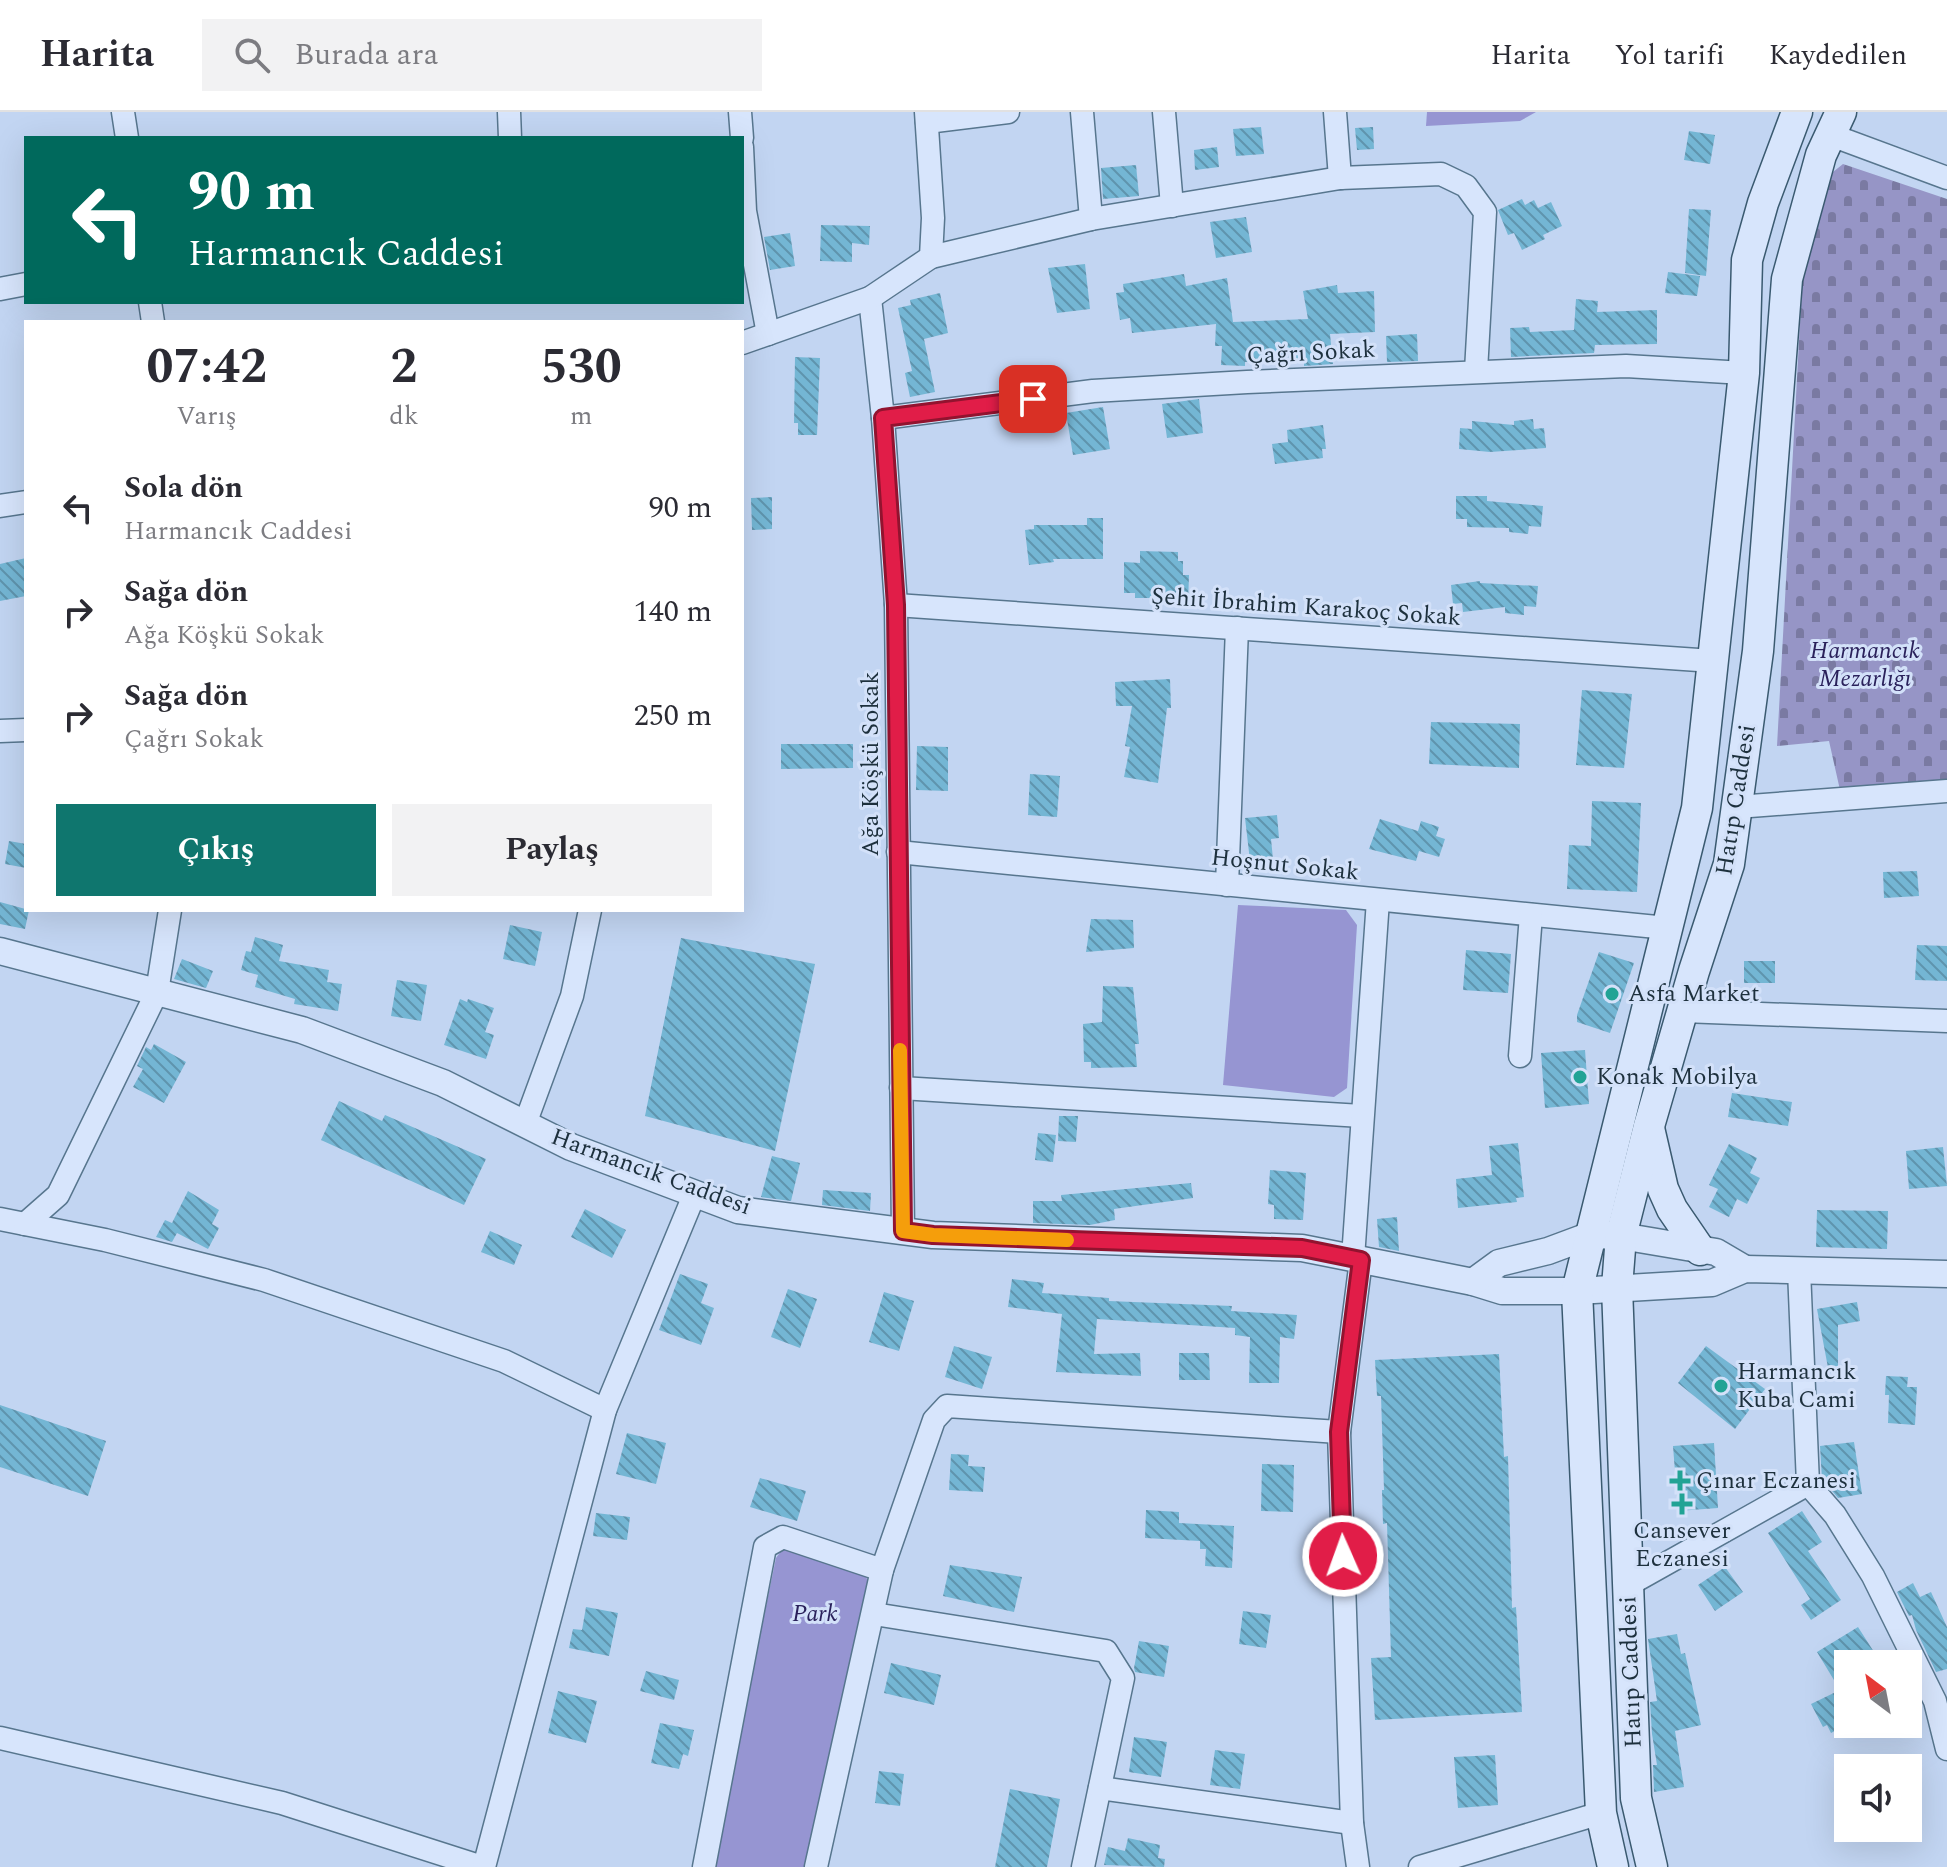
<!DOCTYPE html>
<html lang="tr">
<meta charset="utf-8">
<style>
:root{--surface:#fff;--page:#f2f2f3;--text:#2b2b33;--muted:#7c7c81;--line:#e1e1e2;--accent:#0f766e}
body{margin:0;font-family:Spectral,serif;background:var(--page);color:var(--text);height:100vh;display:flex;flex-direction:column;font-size:30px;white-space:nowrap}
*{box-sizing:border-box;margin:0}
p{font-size:26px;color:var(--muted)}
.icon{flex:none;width:44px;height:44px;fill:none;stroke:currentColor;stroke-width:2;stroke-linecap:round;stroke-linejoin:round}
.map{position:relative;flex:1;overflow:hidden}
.sheet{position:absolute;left:24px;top:208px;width:720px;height:592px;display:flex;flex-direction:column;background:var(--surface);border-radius:0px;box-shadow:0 8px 32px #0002}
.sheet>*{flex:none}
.guide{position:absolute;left:24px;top:24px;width:720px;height:168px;border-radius:0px;box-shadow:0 8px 32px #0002;background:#00695c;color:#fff;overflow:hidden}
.needle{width:52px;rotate:328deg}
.buttons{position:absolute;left:1834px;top:1538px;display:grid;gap:16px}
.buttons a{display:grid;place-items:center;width:88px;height:88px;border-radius:0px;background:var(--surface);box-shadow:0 8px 32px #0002;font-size:40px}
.pin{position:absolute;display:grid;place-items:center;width:68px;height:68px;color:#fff;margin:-34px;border-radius:16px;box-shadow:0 4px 12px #0006}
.me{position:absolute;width:88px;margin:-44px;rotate:358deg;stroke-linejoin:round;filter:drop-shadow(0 0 6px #0008)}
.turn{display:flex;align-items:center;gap:28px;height:168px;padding:0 32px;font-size:36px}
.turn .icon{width:104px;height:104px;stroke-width:2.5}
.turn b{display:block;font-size:56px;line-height:68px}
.eta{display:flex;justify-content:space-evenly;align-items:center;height:136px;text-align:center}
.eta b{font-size:48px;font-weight:700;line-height:56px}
.primary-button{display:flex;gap:16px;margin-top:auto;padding:16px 32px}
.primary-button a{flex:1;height:92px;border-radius:0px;background:var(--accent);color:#fff;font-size:32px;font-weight:700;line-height:92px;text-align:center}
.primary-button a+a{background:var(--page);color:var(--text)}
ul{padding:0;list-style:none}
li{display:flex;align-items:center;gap:24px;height:104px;padding:0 32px}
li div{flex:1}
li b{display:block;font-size:30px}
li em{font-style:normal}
header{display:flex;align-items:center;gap:48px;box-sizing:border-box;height:112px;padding:0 40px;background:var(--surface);border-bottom:2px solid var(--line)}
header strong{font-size:38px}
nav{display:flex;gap:44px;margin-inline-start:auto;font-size:28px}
.search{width:560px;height:72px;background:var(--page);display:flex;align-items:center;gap:20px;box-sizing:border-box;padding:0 28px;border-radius:0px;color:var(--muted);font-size:30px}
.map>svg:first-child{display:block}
.cemetery{fill:url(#cemetery-stones)}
.park{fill:#9695d2}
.building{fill:url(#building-back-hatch)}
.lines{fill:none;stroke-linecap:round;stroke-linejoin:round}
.minor-casing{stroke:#57768e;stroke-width:25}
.tertiary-casing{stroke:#57768e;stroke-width:29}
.secondary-casing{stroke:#3a5a70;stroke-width:33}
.minor{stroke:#d7e5fc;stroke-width:22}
.tertiary{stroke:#d7e5fc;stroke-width:26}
.secondary{stroke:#d7e5fc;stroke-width:30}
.route-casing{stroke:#92132f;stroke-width:20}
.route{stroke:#e11d48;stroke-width:14}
.slow{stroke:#f59e0b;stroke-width:14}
.poi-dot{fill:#21a395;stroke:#d3e1f9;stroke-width:3}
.labels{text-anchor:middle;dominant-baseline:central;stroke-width:6;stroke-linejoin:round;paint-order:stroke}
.street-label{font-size:24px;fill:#1d303d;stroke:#d3e1f9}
.park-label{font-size:24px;font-style:italic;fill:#2a215b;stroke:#d3e1f9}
.poi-label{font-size:24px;fill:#1d303d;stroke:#d3e1f9;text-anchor:start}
</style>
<header>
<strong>Harita</strong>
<div class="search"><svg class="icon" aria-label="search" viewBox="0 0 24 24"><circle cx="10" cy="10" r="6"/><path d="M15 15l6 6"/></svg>Burada ara</div>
<nav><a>Harita</a><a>Yol tarifi</a><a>Kaydedilen</a></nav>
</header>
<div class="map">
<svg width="1947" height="1755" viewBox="0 0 1947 1755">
<defs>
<pattern id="cemetery-stones" width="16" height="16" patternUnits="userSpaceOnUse" patternTransform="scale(2)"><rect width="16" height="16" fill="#9695c6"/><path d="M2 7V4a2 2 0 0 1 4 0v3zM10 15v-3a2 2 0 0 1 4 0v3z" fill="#7a7aa2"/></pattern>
<pattern id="building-back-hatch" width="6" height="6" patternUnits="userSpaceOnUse" patternTransform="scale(2)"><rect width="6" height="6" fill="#74b6d4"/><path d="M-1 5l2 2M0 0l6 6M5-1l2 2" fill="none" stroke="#5f94ad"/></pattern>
</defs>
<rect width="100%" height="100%" fill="#c2d5f2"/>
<!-- cemetery -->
<polygon class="cemetery" points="1843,52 1947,87 1947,669 1840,678 1829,629 1777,634 1803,156 1823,68"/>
<!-- park -->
<g class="park">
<polygon points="1427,0 1536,0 1520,9 1426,14"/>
<polygon points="1238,793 1346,798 1357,813 1347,976 1334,985 1223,973"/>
<polygon points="784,1435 865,1460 870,1478 807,1755 712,1755 776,1446"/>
</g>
<!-- building -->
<g class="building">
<polygon points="1261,15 1264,42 1236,44 1233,17"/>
<polygon points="1373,15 1374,37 1357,38 1355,16"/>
<polygon points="1689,19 1715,23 1710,52 1684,48"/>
<polygon points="1217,35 1219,55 1195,58 1194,38"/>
<polygon points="1136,53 1139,84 1103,87 1101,56"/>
<polygon points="1522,87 1525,93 1534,88 1538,96 1551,90 1562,114 1543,123 1545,127 1522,138 1514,121 1508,123 1498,98"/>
<polygon points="1689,97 1711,98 1706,164 1685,161"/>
<polygon points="1246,105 1252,140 1216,146 1210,110"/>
<polygon points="821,113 870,114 869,133 852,131 852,150 820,149"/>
<polygon points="790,121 795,154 770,158 764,125"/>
<polygon points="1085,152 1090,197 1057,201 1048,156"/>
<polygon points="1668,160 1700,164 1697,184 1665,181"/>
<polygon points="1184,162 1186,174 1227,166 1233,210 1308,207 1303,179 1337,173 1338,181 1374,179 1375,220 1330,222 1333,252 1304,254 1304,247 1245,250 1245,254 1221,253 1222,234 1215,234 1216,212 1132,221 1130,206 1120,208 1116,181 1124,180 1123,172"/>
<polygon points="940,181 948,221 924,227 935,280 910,285 905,261 912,259 898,196 911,193 910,188"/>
<polygon points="1576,187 1598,189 1597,200 1657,198 1657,232 1595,233 1594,241 1511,245 1510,216 1529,215 1530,220 1574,218"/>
<polygon points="1417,222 1418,249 1387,250 1386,224"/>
<polygon points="795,245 820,246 817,323 798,323 798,311 794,311"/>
<polygon points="1199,287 1203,321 1167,326 1162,292"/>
<polygon points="1103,295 1110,337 1073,343 1066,301"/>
<polygon points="1533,307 1534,317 1544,316 1546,336 1490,340 1459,337 1460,316 1472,317 1472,309 1514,313 1514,309"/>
<polygon points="1323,313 1326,337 1322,337 1323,346 1275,352 1272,332 1288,330 1287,318"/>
<polygon points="1456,384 1487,384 1487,389 1543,394 1541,415 1529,414 1528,422 1509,420 1509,416 1467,415 1467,407 1456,407"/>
<polygon points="772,385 772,417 752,418 751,386"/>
<polygon points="1087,406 1103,406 1103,447 1053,447 1054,450 1029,453 1025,418 1034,417 1034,413 1087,413"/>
<polygon points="1140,439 1178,440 1178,449 1183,449 1183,463 1189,463 1188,492 1161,492 1160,486 1135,486 1135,481 1124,481 1124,450 1140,451"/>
<polygon points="26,446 26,484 0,489 0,452"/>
<polygon points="1480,469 1480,471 1538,474 1536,495 1524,494 1524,503 1505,501 1505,495 1463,500 1462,491 1453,492 1451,473"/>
<polygon points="1170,567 1171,596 1167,596 1158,671 1124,665 1130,635 1125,634 1132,594 1116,594 1115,570"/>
<polygon points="1582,578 1632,582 1624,656 1576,653"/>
<polygon points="1431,610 1520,612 1519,656 1429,652"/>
<polygon points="781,632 853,632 853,656 781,657"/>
<polygon points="917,634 948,635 948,679 916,678"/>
<polygon points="1030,662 1060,664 1057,705 1028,703"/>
<polygon points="1592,689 1641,691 1637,780 1567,777 1569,733 1591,734"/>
<polygon points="1277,703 1279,726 1271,727 1273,747 1250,749 1245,706"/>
<polygon points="1380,707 1418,719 1421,709 1439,715 1436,724 1445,727 1439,745 1419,739 1416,749 1369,737"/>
<polygon points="9,729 26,732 26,756 5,752"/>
<polygon points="1917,759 1919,784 1884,786 1883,760"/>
<polygon points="0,790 29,798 25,817 0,812"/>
<polygon points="1091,807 1133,808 1134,836 1086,840"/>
<polygon points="510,813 542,820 535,854 503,847"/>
<polygon points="255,825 283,833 279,849 329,858 327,870 342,872 338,899 294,892 295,887 255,875 258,863 241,858 246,839 251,840"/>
<polygon points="681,826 815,852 775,1039 645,1004"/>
<polygon points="1917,833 1947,834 1947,869 1915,868"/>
<polygon points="1466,838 1511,842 1508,881 1463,878"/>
<polygon points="1599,840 1634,851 1610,921 1577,910 1577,903"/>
<polygon points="182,847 213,859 206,876 174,867"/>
<rect x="1744" y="849" width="31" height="22"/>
<polygon points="397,868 427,873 421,909 391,904"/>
<polygon points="1103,874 1133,875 1139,932 1135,932 1137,955 1091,956 1091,950 1084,950 1083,912 1102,910"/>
<polygon points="460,887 467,890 468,887 494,896 485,920 494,923 486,947 444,933"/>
<polygon points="154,932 186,950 164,991 133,975 143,957 137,954 146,935 151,938"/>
<polygon points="1585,938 1589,992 1545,996 1541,941"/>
<polygon points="1732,981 1792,990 1788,1014 1728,1005"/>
<polygon points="339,989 382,1009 385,1003 486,1047 464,1093 321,1028"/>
<polygon points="1059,1004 1078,1004 1076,1030 1058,1029"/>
<polygon points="1038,1021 1056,1023 1053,1050 1035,1048"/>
<polygon points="1518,1031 1524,1085 1516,1086 1517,1090 1458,1096 1456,1067 1492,1063 1489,1034"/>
<polygon points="1729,1032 1757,1046 1750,1061 1760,1066 1747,1092 1737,1087 1729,1105 1709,1095 1718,1077 1709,1073"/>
<polygon points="1943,1035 1947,1074 1909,1077 1906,1039"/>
<polygon points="772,1044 800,1051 791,1089 761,1085"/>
<polygon points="1270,1058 1306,1061 1303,1108 1274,1107 1274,1093 1268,1092"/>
<polygon points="1191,1071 1193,1086 1114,1097 1115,1108 1090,1113 1033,1111 1033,1089 1062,1089 1061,1083"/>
<polygon points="823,1078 871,1081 870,1099 822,1093"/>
<polygon points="188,1079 219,1098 212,1112 219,1116 208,1137 177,1121 172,1130 156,1125 165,1108 172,1111"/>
<polygon points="585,1097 626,1118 612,1146 571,1125"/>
<polygon points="1817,1098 1888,1099 1887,1137 1816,1135"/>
<polygon points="1397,1105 1399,1139 1379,1135 1377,1107"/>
<polygon points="490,1119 522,1133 514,1153 481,1140"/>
<polygon points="680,1162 708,1172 701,1191 714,1196 701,1233 659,1218"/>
<polygon points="1012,1167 1044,1171 1042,1181 1109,1186 1109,1189 1232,1194 1231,1199 1297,1203 1294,1227 1280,1225 1279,1271 1249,1271 1250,1225 1235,1223 1235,1216 1097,1207 1094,1242 1140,1241 1141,1264 1056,1260 1062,1202 1008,1195"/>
<polygon points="788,1177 817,1187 800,1236 771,1225"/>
<polygon points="884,1180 914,1189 899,1239 869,1230"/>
<polygon points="1857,1190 1860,1209 1838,1213 1838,1261 1829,1261 1817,1197"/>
<polygon points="954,1234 992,1245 982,1277 945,1265"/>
<polygon points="1706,1234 1765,1277 1735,1317 1678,1271"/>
<polygon points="1179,1241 1209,1241 1210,1268 1179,1268"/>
<polygon points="1499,1242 1504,1345 1508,1344 1512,1496 1516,1495 1522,1600 1375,1608 1371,1546 1391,1545 1387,1411 1383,1412 1382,1378 1384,1378 1381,1284 1377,1284 1375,1248"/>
<polygon points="1886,1264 1908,1265 1907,1275 1917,1275 1915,1313 1888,1311 1889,1283 1885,1283"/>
<polygon points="0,1293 106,1329 88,1384 0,1355"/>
<polygon points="627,1321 666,1331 656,1372 616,1362"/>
<polygon points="1854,1330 1862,1382 1838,1386 1822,1367 1820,1334"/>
<polygon points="1714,1331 1718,1396 1678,1399 1673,1334"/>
<polygon points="951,1342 969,1343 968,1354 985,1355 983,1380 949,1378"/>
<polygon points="1262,1352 1294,1353 1293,1400 1261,1399"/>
<polygon points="760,1366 806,1379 797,1409 750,1395"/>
<polygon points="1146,1398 1179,1400 1179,1411 1234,1414 1232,1456 1205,1454 1206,1437 1200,1437 1200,1429 1145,1426"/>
<polygon points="1802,1399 1822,1430 1808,1439 1841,1488 1811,1508 1801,1493 1810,1487 1768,1421"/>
<polygon points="596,1401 630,1405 627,1428 593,1424"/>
<polygon points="950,1453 1022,1465 1014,1500 943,1484"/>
<polygon points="1725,1455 1743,1480 1715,1499 1698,1473"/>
<polygon points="1913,1471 1920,1485 1931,1480 1947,1515 1947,1557 1936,1560 1916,1518 1912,1503 1909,1504 1897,1480"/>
<polygon points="586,1495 618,1501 609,1544 569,1536 573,1517 582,1518"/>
<polygon points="1243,1499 1271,1503 1266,1536 1239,1532"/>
<polygon points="1858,1515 1874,1540 1854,1552 1848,1552 1848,1612 1831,1621 1827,1613 1823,1615 1811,1592 1840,1578 1817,1540"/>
<polygon points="1677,1522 1681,1542 1685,1541 1701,1613 1675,1619 1684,1675 1654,1680 1653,1653 1657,1653 1652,1622 1650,1590 1657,1589 1648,1527"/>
<polygon points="1139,1529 1169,1534 1164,1565 1135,1560 1134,1556"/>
<polygon points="891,1551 941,1563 934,1593 884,1581"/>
<polygon points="646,1559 679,1568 674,1588 640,1579"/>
<polygon points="558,1579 597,1589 586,1631 548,1621"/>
<polygon points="660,1611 694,1618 688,1644 683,1642 679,1657 651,1651"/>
<polygon points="1134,1625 1167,1630 1161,1665 1129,1660"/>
<polygon points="1215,1638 1245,1642 1240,1677 1210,1673"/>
<polygon points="1495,1643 1498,1693 1458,1696 1454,1645"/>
<polygon points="879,1659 904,1662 900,1694 875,1691"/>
<polygon points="1010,1677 1060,1687 1047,1755 995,1755"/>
<polygon points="1128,1726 1160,1733 1158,1746 1165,1747 1164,1755 1104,1753 1108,1735 1125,1739"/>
</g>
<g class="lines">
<!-- minor casing -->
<g class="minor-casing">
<g id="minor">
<polyline points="123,0 127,26"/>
<polyline points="509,0 510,26"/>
<polyline points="740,0 742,26"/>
<polyline points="1082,0 1091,107"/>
<polyline points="1164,0 1172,94"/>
<polyline points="1335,0 1340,66"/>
<polyline points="927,10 1008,0"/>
<polyline points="1831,23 1947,66"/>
<polyline points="742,35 745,99 768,222"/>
<polyline points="931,145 1091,107 1340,66 1441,62 1466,74 1485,100 1476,259"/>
<polyline points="0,177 26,172"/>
<polyline points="870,186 883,306 896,493 903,1119"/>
<polyline points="150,190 153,210"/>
<polyline points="742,231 870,186 931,145 933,106 926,0"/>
<polyline points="883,306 1093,279 1247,270 1626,254 1744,261"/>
<polyline points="0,394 26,390"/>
<polyline points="896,493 1713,549"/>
<polyline points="0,619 26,618"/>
<polyline points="1737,695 1947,679"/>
<polyline points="898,740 1667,816"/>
<polyline points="1227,773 1237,516"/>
<polyline points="1683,899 1947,909"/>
<polyline points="1520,944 1531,803"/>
<polyline points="901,976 1362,1004"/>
<polyline points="525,1012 572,884 590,798"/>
<polyline points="0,1107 105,1128 264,1168 504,1249 605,1298"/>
<polyline points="25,1112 58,1083 157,880 170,798"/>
<polyline points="1353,1146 1378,788"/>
<polyline points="1808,1372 1835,1403 1873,1464 1935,1589 1947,1637"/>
<polyline points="1628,1473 1808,1372 1799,1158"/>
<polyline points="874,1502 1106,1539 1123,1566 1083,1755"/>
<polyline points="0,1626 282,1691 482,1755"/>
<polyline points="1100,1676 1352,1711"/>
<polyline points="484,1755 605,1298 695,1081"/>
<polyline points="704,1755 765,1435 783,1425 882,1458"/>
<polyline points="816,1755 882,1458 934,1308 947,1294 1339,1320"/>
<polyline points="1358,1755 1352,1711 1339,1320 1361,1148"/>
<polyline points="1420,1755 1601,1701"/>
</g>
</g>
<!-- tertiary casing -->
<g class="tertiary-casing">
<g id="tertiary">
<polyline points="0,839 302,918 443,971 571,1035 738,1098 933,1123 1302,1136 1473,1170 1502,1179 1577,1179 1712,1171 1745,1157 1947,1162"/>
<polyline points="1473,1170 1499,1151 1548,1139 1591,1123 1621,1124 1716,1140 1745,1157"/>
</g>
</g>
<!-- secondary casing -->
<g class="secondary-casing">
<g id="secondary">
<polyline points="1649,1016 1663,1077 1672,1097 1700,1138"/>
<polyline points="1613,1755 1601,1701 1577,1179 1697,696 1744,261 1747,148 1763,91 1797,0"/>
<polyline points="1652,1755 1636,1686 1617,1175 1621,1124 1649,1014 1694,859 1729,752 1758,539 1787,167 1821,43 1841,0"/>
</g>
</g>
<!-- minor -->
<use href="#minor" class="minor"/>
<!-- tertiary -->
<use href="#tertiary" class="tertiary"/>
<!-- secondary -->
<use href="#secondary" class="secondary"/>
</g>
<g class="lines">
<!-- route casing -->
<g class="route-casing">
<polyline id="route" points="1033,287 883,306 896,493 903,1119 933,1123 1302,1136 1361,1148 1339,1320 1343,1444"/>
</g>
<!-- route -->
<use href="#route" class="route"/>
<!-- slow -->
<polyline class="slow" points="900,938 903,1119 933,1123 1067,1128"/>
</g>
<!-- markers -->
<g class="poi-dot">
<circle cx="1612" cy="882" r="8"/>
<circle cx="1580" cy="965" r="8"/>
<circle cx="1721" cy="1274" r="8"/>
<path d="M1676 1357h8v8h8v8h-8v8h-8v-8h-8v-8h8z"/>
<path d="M1678 1380h8v8h8v8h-8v8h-8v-8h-8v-8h8z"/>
</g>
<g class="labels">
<!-- street labels -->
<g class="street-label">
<text transform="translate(1311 241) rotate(-3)">Çağrı Sokak</text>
<text transform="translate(1306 495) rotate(4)">Şehit İbrahim Karakoç Sokak</text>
<text transform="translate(871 652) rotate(-90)">Ağa Köşkü Sokak</text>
<text transform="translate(1736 688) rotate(-81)">Hatıp Caddesi</text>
<text transform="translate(1285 753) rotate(6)">Hoşnut Sokak</text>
<text transform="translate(651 1060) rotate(20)">Harmancık Caddesi</text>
<text transform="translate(1631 1560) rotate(-92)">Hatıp Caddesi</text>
</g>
<!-- park labels -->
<g class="park-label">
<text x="1865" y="539">Harmancık<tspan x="1865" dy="28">Mezarlığı</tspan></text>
<text x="815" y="1502">Park</text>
</g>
<!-- poi labels -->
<g class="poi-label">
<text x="1628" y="882">Asfa Market</text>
<text x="1596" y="965">Konak Mobilya</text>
<text x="1737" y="1260">Harmancık<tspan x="1737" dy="28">Kuba Cami</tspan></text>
<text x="1696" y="1369">Çınar Eczanesi</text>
<text x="1682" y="1419" text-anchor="middle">Cansever<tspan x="1682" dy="28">Eczanesi</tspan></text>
</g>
</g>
</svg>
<div class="buttons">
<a><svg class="needle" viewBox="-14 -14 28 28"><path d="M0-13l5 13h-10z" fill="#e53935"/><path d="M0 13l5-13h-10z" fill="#7c7c81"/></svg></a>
<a><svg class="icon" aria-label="sound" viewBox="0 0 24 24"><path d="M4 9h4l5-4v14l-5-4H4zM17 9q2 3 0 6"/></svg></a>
</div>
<div class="pin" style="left:1033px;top:287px;background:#d93025"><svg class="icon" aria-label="arrive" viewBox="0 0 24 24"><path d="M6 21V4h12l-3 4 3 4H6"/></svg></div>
<svg class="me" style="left:1343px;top:1444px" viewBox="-20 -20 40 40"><circle r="17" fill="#e11d48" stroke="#fff" stroke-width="3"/><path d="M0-11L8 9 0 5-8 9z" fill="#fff"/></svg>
<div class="guide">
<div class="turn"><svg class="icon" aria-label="left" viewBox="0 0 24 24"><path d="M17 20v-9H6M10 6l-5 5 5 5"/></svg><div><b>90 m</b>Harmancık Caddesi</div></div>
</div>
<section class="sheet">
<div class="eta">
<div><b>07:42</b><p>Varış</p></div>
<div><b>2</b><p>dk</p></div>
<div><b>530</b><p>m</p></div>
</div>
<ul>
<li><svg class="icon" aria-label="left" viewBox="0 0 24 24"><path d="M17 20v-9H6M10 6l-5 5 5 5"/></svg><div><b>Sola dön</b><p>Harmancık Caddesi</p></div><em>90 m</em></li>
<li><svg class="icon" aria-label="right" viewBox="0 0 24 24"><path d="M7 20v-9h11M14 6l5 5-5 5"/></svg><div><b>Sağa dön</b><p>Ağa Köşkü Sokak</p></div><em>140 m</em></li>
<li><svg class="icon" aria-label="right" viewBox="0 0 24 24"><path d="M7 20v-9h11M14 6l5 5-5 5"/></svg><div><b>Sağa dön</b><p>Çağrı Sokak</p></div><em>250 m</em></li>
</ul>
<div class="primary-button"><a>Çıkış</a><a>Paylaş</a></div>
</section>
</div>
